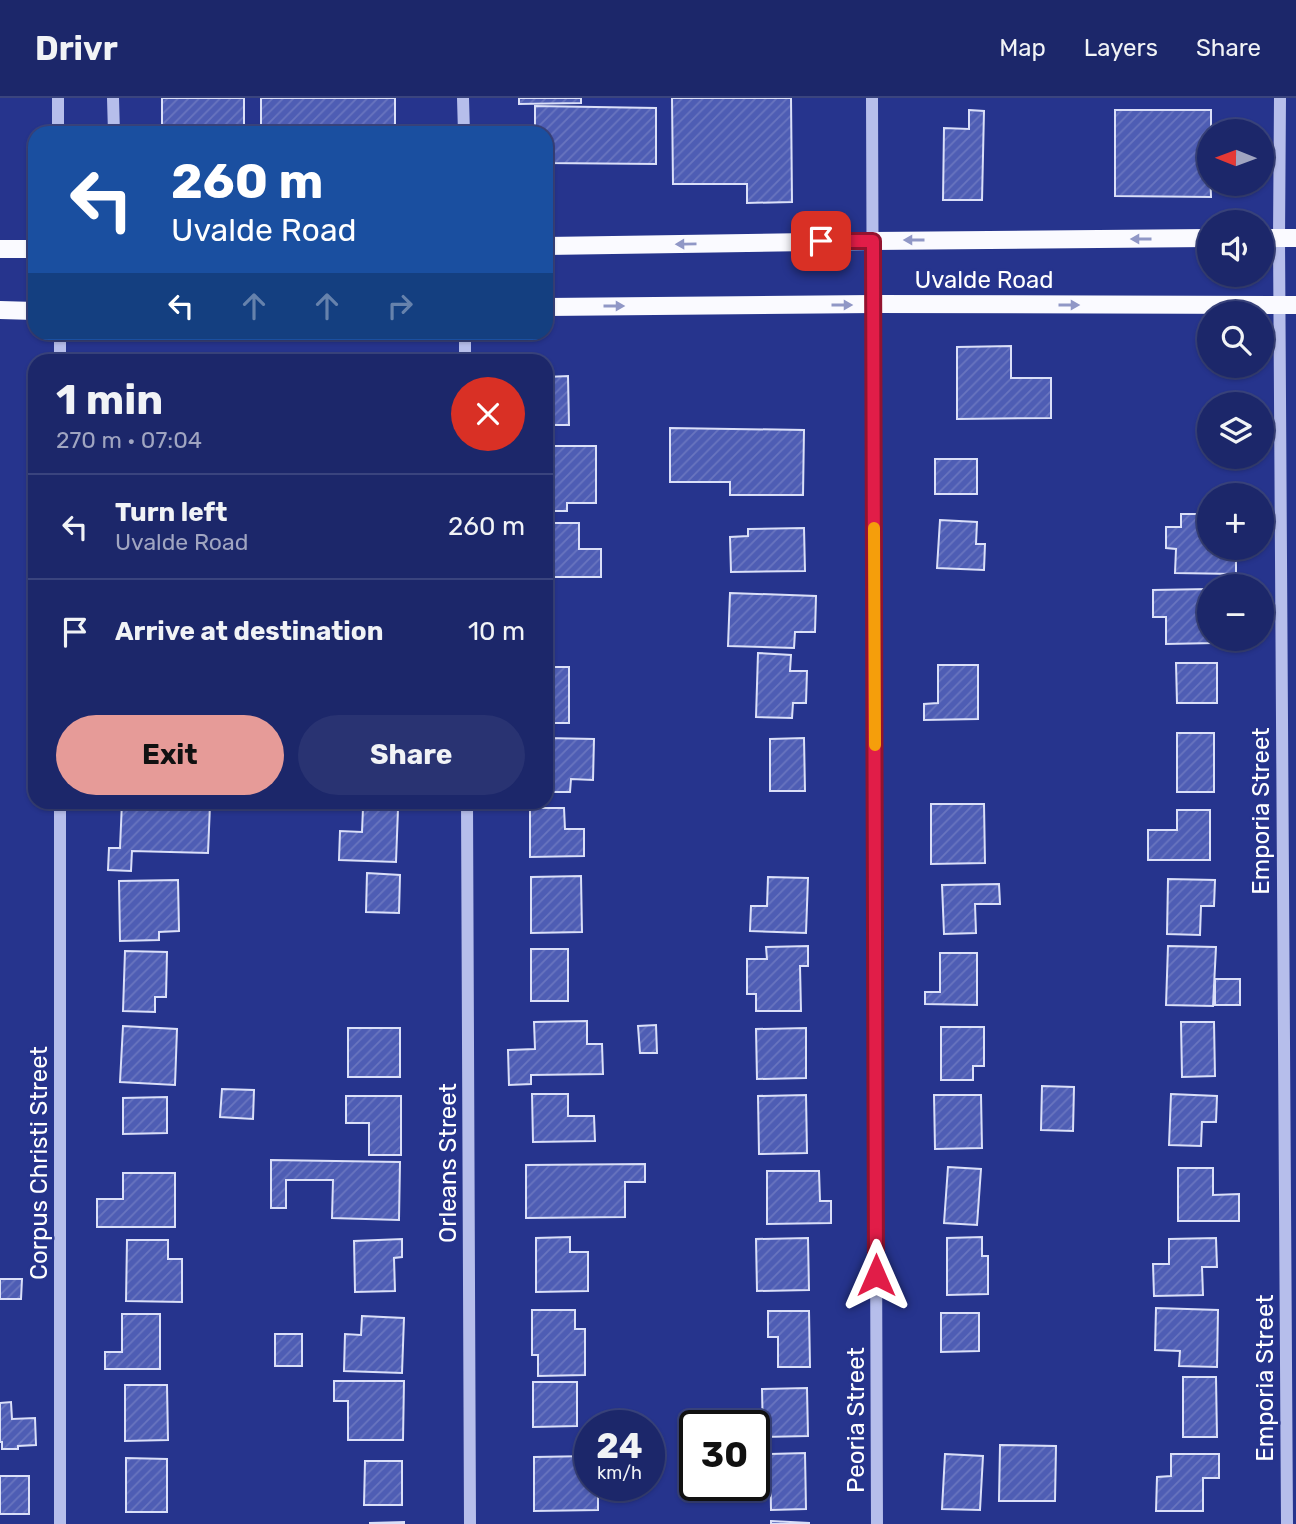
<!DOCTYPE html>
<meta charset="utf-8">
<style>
:root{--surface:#1c276a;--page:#293372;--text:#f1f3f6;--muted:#a0a5c1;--line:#3a447e;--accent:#e69b98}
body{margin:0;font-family:Rubik,sans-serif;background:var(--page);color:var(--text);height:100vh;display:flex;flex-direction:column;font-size:26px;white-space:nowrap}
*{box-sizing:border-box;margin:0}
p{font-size:23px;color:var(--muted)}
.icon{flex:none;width:38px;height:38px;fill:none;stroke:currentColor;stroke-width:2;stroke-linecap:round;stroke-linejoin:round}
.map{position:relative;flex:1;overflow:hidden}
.sheet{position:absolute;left:28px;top:256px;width:525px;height:455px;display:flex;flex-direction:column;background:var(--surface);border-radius:21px;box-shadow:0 2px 5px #0004,0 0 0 2px var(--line)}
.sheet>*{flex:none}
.guide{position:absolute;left:28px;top:28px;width:525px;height:214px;border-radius:21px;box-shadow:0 2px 5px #0004,0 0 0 2px var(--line);background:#1a4fa0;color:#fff;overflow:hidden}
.needle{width:46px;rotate:271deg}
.fabs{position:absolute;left:1197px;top:21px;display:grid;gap:14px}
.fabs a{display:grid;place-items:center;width:77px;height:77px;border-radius:50%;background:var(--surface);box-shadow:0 2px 5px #0004,0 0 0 2px var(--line);font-size:35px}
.speed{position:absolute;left:574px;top:1312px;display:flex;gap:14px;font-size:35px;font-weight:700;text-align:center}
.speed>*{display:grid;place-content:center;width:91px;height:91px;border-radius:50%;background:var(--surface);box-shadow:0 2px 5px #0004,0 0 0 2px var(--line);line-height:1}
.speed small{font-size:18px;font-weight:400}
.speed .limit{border:4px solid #111;border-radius:10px;background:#fff;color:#111}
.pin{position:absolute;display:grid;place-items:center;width:60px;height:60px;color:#fff;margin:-30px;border-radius:14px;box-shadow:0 4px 10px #0006}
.me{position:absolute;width:77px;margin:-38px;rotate:0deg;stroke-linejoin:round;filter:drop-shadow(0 0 5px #0008)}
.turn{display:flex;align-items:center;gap:24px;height:147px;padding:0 28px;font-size:32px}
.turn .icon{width:91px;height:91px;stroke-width:2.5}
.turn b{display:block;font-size:49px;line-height:60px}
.lanes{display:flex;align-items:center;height:66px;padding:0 28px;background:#0003;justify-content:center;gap:35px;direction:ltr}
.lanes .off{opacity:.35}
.round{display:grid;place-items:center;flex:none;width:74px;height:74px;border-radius:37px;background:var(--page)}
.overview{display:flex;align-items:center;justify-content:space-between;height:119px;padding:0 28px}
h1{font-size:42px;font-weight:700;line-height:52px}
.button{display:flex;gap:14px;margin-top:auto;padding:14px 28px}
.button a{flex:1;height:80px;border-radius:42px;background:var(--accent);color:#111;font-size:28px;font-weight:700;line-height:80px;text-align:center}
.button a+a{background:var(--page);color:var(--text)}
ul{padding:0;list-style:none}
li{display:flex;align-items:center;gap:21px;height:105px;padding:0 28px;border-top:2px solid var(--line)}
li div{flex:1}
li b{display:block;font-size:26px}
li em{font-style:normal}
header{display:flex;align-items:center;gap:42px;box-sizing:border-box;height:98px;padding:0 35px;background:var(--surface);border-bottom:2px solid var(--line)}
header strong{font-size:33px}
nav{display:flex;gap:38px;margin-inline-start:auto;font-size:24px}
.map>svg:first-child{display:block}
.building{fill:url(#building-hatch);stroke:#dadff8;stroke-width:2}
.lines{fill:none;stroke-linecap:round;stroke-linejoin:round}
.minor{stroke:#b6beeb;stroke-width:12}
.major{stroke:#fafaff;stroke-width:18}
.oneway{fill:#9097c6}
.route-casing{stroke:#92132f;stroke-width:18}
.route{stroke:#e11d48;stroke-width:12}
.slow{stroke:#f59e0b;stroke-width:12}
.labels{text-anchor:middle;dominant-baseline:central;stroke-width:5;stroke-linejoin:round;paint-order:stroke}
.street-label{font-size:24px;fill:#fff;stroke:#26348d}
</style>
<header>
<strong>Drivr</strong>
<nav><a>Map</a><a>Layers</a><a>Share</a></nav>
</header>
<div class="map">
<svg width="1296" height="1426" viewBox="0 0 1296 1426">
<defs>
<pattern id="building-hatch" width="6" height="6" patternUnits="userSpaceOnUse" patternTransform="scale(1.75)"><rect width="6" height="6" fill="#4e5db4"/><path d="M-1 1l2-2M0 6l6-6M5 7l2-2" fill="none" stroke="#6975bf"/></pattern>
</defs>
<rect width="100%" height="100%" fill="#26348d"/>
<!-- building -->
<g class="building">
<rect x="162" y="0" width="82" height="35"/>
<rect x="261" y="0" width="134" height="35"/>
<polygon points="519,0 581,0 581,5 519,6"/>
<polygon points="672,0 791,0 792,104 747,105 747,86 673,86"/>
<polygon points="535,8 656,10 656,66 546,65 546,35 535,35"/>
<polygon points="969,12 984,13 982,102 943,102 944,30 969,31"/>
<polygon points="1115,12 1211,12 1211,33 1209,33 1211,99 1115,98"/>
<polygon points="1011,248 1011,280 1051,280 1051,320 957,321 957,249"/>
<polygon points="289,256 408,258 408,262 288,262"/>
<polygon points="568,278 569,327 546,327 546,279"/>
<polygon points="670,330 804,332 803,397 730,397 730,384 670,384"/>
<polygon points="546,348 596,348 596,405 567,405 567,413 546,413"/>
<rect x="935" y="361" width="42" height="35"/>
<polygon points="1181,416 1209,416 1209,450 1236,450 1236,476 1175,475 1176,451 1166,450 1166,429 1181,429"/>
<polygon points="940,422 977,424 976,446 985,446 984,472 937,470"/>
<polygon points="546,425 579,425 579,451 601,451 601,479 546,479"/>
<polygon points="804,430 805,473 731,474 730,439 748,438 748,431"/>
<polygon points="1209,491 1209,541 1214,541 1214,545 1166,546 1166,519 1153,519 1153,492"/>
<polygon points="730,495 816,498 815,534 795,534 794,550 728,548"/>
<polygon points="758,555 791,557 790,573 807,573 806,605 793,605 792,620 756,619"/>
<polygon points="1176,565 1217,565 1217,605 1177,605"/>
<polygon points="938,567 978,567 978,621 924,622 924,606 938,605"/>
<rect x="546" y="569" width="23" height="56"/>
<rect x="1177" y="635" width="37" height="59"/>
<polygon points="546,640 594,641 593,682 571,681 570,694 546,694"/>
<polygon points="804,640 805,693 770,693 770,641"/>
<polygon points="122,704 210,707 208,755 132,753 131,773 108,772 109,750 120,750"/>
<polygon points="931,706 984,706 985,765 931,766"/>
<polygon points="363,710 398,711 396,764 339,762 340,733 362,734"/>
<polygon points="530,710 564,710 565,731 584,731 584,758 530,759"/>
<polygon points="1177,712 1210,712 1210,762 1148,762 1148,732 1177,732"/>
<polygon points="367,775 400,777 399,815 366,814"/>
<polygon points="581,778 582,834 531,835 531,779"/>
<polygon points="768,779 808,780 806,835 750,833 751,808 767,808"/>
<polygon points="1168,781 1215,782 1214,808 1201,808 1200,837 1167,836"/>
<polygon points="178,782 179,833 159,834 159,842 120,843 119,783"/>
<polygon points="999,786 1000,806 975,806 976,835 944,836 942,787"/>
<polygon points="808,848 808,868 800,868 801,913 756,913 756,896 747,896 747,861 767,861 766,849"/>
<polygon points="1168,848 1216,849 1213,908 1166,907"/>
<rect x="531" y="851" width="37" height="52"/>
<polygon points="125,853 167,854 166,899 155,899 155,914 123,913"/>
<polygon points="940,855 977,855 977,907 925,906 925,894 940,894"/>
<rect x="1215" y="881" width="25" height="26"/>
<polygon points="587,923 587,946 602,946 603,976 531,977 531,986 509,987 508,952 535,951 534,924"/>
<polygon points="1181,924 1214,924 1215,978 1182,979"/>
<polygon points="656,927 657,955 640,955 638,928"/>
<polygon points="123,928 177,931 175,987 120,984"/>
<polygon points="941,929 984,929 984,968 973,968 973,982 941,982"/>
<rect x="348" y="930" width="52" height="49"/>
<polygon points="806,930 806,980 757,981 756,931"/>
<polygon points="1042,988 1074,989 1073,1033 1041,1032"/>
<polygon points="222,991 254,992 253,1021 220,1019"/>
<polygon points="532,996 568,996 568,1018 594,1018 595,1043 533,1044"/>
<polygon points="1171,996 1217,998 1216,1024 1202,1024 1201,1048 1169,1047"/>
<polygon points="806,997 807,1055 759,1056 758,998"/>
<polygon points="934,997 981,997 982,1050 935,1051"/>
<polygon points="346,998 401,998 401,1057 369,1057 369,1025 346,1025"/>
<polygon points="167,999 167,1035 123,1036 123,1000"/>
<polygon points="271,1062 400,1064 399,1122 332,1120 333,1082 286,1082 286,1110 271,1110"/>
<polygon points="645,1066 645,1084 625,1084 625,1119 526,1120 526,1067"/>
<polygon points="948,1069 981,1071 977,1127 944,1125"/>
<polygon points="1178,1070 1213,1070 1213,1097 1239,1096 1239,1123 1178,1123"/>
<polygon points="767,1073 819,1073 820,1103 831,1103 831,1125 767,1126"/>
<polygon points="123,1075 175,1075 175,1129 97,1129 97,1101 123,1101"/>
<polygon points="570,1139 570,1154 588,1154 588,1193 536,1194 536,1140"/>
<polygon points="982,1139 982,1158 988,1158 988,1196 947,1197 947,1140"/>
<polygon points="808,1140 809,1192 757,1193 756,1141"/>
<polygon points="1216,1140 1217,1169 1202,1169 1203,1197 1154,1198 1153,1166 1169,1166 1169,1141"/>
<polygon points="402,1141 402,1159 394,1160 395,1193 355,1194 354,1143"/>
<polygon points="127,1142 168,1142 168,1161 182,1161 182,1204 126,1203"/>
<polygon points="0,1181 22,1181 21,1201 0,1201"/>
<polygon points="1156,1210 1218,1212 1217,1269 1179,1268 1180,1253 1155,1252"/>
<polygon points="532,1212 575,1212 575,1231 585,1231 585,1277 538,1278 538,1257 532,1257"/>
<polygon points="768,1213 809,1213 810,1269 778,1269 778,1239 768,1239"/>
<polygon points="941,1215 979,1215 979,1253 941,1254"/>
<polygon points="122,1216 160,1216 160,1271 105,1271 105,1254 122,1254"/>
<polygon points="362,1218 404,1220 402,1275 344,1273 345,1236 361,1237"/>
<rect x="275" y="1236" width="27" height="32"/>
<polygon points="1183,1279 1216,1279 1217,1339 1183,1339"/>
<polygon points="334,1283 404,1283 403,1342 348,1342 348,1303 334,1303"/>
<polygon points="533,1284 577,1284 577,1328 533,1329"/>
<polygon points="125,1287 167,1287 168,1342 125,1343"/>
<polygon points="807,1290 808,1338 763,1339 762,1291"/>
<polygon points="11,1304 12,1321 35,1320 36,1347 18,1348 18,1351 2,1351 2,1344 0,1344 0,1305"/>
<polygon points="687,1346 695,1346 695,1388 717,1388 717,1397 685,1396"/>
<polygon points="1000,1347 1056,1348 1055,1403 999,1403"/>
<polygon points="805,1355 806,1411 771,1412 770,1356"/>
<polygon points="945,1356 983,1358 980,1412 942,1411"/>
<polygon points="1171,1356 1219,1356 1219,1380 1203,1380 1203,1413 1156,1413 1157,1379 1171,1378"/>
<polygon points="590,1358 590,1388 598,1388 598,1412 534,1413 534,1359"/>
<polygon points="126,1360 167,1361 167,1414 126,1414"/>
<polygon points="365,1363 402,1363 402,1407 364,1407"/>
<rect x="0" y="1378" width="29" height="38"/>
<polygon points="771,1423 809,1425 809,1426 771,1426"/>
<polygon points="404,1424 404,1426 370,1426 370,1425"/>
</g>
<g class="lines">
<!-- minor -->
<g class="minor">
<polyline points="58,0 58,35"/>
<polyline points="113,0 114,35"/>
<polyline points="463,0 464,35"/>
<polyline points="872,0 877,1426"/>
<polyline points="1280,0 1279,140 1287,1426"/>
<polyline points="60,234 60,262"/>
<polyline points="465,234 465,262"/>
<polyline points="60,704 60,1426"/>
<polyline points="467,704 470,1426"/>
</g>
<!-- major -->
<g class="major">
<polyline points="1262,140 1296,140"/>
<polyline points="546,148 873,143 1209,140"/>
<polyline points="0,151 35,151"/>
<polyline points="546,209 874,206 1296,207"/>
<polyline points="0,212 35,213"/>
</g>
</g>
<!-- one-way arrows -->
<defs><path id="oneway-solid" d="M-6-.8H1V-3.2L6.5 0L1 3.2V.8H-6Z" transform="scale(1.75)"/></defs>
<g class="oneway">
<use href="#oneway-solid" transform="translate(1141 141) rotate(180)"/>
<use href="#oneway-solid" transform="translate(914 142) rotate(180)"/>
<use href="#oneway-solid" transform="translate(686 146) rotate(179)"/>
<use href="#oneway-solid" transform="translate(842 207)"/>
<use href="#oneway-solid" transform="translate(1069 207)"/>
<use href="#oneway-solid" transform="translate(614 208)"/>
</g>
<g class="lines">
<!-- route casing -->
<g class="route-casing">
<polyline id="route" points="821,143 873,143 876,1177"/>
</g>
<!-- route -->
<use href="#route" class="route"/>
<!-- slow -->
<polyline class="slow" points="874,430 875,647"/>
</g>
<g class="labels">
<!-- street labels -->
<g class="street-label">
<text x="984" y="182">Uvalde Road</text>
<text transform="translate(1261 713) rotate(-90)">Emporia Street</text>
<text transform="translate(39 1065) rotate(-90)">Corpus Christi Street</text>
<text transform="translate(448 1065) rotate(-90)">Orleans Street</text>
<text transform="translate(1265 1280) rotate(-90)">Emporia Street</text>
<text transform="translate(856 1322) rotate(-90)">Peoria Street</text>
</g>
</g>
</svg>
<div class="fabs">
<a><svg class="needle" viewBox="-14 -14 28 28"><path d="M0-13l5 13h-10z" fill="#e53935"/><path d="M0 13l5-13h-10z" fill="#a0a5c1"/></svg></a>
<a><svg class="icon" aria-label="sound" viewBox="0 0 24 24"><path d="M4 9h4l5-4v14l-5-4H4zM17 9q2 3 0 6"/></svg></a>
<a><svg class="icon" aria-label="search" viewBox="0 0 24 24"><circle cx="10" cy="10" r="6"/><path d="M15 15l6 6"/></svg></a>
<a><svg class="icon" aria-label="layers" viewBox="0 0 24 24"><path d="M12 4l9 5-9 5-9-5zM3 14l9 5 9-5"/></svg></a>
<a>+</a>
<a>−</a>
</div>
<div class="speed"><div>24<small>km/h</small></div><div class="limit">30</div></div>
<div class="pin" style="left:821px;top:143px;background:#d93025"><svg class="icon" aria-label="arrive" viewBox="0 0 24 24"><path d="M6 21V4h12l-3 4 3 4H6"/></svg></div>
<svg class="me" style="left:876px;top:1177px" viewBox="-20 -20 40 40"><path d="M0-17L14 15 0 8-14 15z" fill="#e11d48" stroke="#fff" stroke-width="4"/></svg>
<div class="guide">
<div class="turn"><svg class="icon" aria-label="left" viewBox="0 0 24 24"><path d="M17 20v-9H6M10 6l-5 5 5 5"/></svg><div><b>260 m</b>Uvalde Road</div></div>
<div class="lanes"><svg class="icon" aria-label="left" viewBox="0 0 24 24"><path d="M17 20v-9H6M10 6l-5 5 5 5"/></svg><svg class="icon off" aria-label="ahead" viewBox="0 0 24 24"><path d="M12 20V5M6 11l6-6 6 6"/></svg><svg class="icon off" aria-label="ahead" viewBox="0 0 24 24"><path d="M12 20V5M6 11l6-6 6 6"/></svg><svg class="icon off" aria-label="right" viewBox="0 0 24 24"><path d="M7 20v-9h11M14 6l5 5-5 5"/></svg></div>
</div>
<section class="sheet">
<div class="overview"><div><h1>1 min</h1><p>270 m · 07:04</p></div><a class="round" style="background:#d93025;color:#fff"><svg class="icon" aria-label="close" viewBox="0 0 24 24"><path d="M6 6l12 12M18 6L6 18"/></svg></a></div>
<ul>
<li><svg class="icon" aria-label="left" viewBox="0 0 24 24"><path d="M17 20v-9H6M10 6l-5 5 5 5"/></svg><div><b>Turn left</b><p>Uvalde Road</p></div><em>260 m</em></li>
<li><svg class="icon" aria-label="arrive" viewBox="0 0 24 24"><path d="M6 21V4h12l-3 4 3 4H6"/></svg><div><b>Arrive at destination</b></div><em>10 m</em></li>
</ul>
<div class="button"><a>Exit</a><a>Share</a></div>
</section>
</div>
